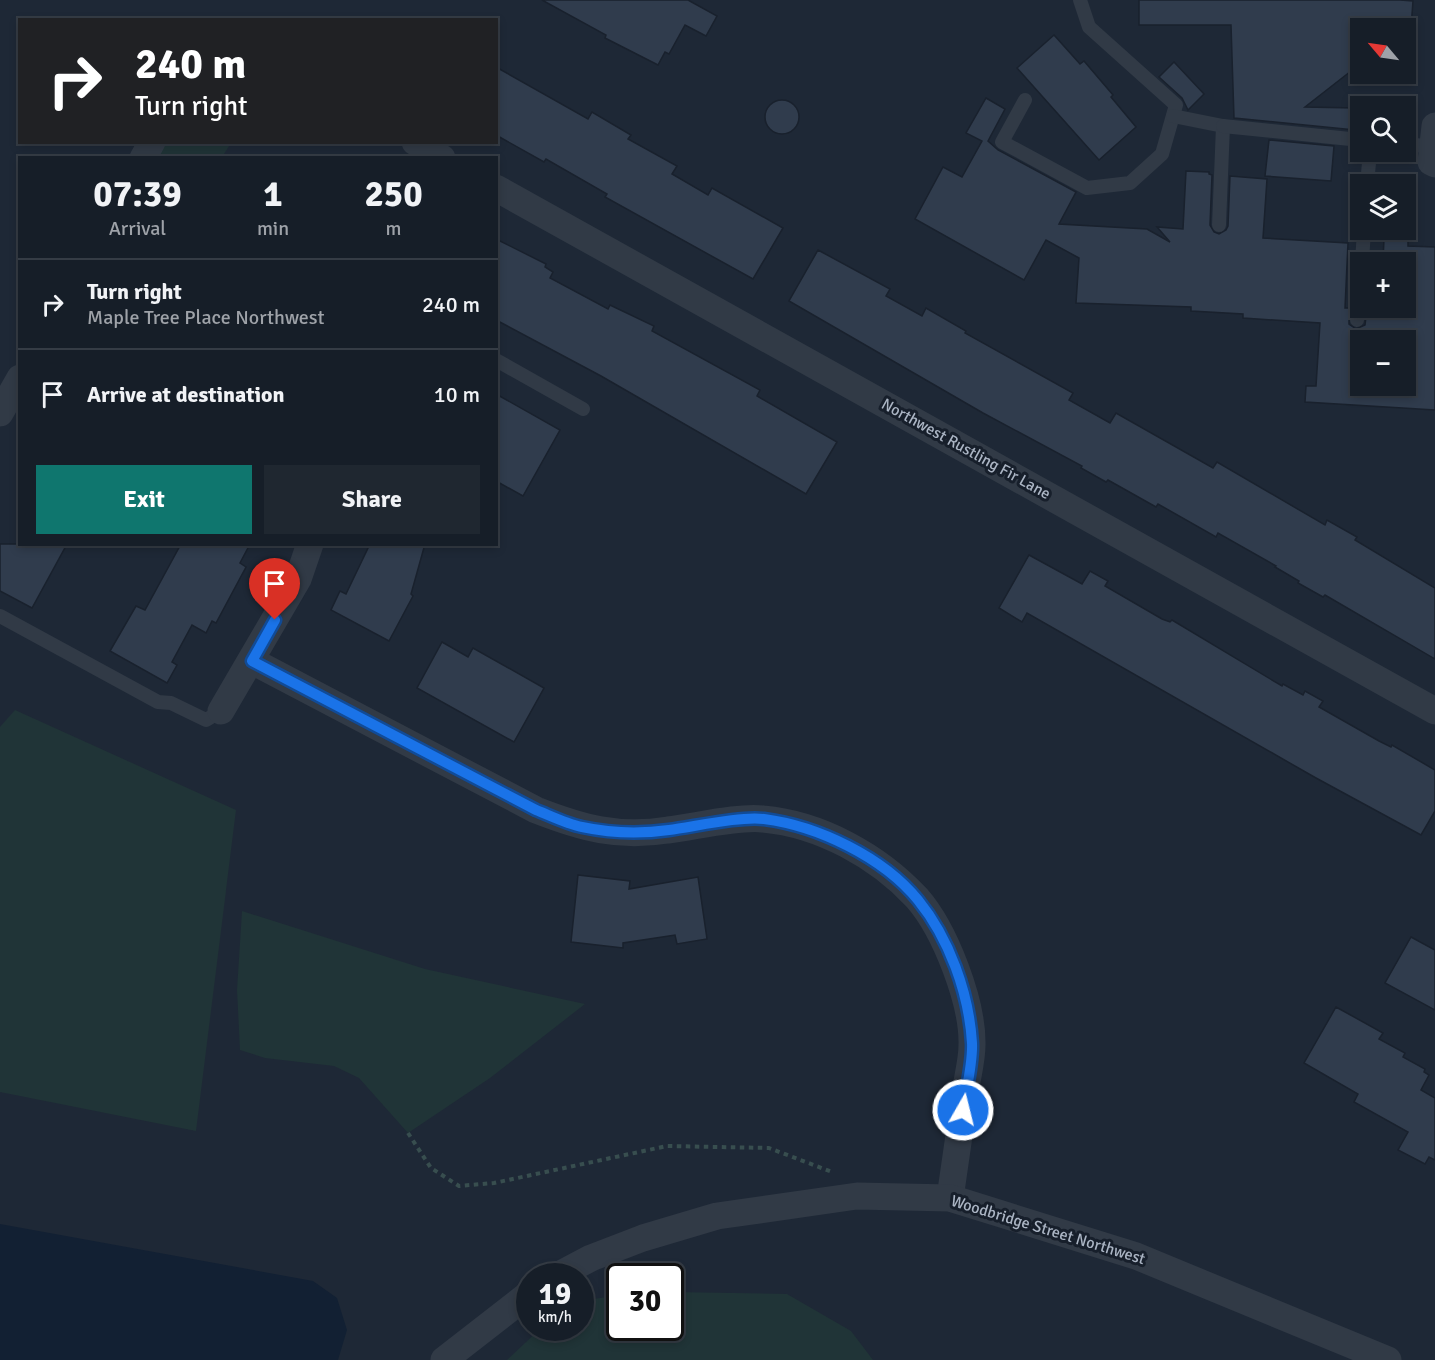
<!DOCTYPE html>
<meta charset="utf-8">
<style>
:root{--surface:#161e28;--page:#1f2730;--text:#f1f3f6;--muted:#9ea2a8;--line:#353c45;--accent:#0f766e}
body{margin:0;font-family:Signika,sans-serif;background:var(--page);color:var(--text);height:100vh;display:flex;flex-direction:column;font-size:22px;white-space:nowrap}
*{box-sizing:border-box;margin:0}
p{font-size:20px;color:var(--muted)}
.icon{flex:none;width:33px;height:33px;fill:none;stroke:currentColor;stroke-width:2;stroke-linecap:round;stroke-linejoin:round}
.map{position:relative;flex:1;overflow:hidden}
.details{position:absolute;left:18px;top:156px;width:480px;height:390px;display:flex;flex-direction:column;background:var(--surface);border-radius:0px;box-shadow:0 3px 9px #0003,0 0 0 2px var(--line)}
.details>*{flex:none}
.top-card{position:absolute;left:18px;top:18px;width:480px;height:126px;border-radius:0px;box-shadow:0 3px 9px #0003,0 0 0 2px var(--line);background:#202124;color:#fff;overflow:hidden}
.needle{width:39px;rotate:299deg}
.fabs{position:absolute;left:1350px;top:18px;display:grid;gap:12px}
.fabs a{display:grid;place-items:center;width:66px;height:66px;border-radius:0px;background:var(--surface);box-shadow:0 3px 9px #0003,0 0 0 2px var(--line);font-size:30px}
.speed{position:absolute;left:516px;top:1263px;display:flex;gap:12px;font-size:30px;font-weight:700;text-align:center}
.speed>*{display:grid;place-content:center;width:78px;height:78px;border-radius:50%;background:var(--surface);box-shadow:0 3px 9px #0003,0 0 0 2px var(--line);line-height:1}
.speed small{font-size:15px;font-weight:400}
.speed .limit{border:3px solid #111;border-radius:9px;background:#fff;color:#111}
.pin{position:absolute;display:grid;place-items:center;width:51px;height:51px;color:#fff;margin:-62px -26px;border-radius:50% 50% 50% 0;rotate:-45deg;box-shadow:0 0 6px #0007}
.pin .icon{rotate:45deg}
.me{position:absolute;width:66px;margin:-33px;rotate:8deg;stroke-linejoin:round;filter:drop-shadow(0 0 4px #0008)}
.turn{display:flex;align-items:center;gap:21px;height:126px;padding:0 18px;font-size:27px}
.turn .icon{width:78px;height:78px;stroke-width:2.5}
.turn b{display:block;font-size:42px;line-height:51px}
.eta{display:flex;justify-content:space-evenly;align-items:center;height:102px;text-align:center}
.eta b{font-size:36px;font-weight:700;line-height:42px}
.button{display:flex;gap:12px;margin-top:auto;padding:12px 18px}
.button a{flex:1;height:69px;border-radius:0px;background:var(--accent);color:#fff;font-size:24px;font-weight:700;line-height:69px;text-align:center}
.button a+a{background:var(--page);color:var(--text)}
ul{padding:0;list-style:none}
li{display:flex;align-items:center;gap:18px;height:90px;padding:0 18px;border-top:2px solid var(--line)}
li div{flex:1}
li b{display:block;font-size:22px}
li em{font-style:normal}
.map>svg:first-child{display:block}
.green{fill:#203437}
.water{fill:#122033}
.building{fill:#303c4d;stroke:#19212d;stroke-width:1.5;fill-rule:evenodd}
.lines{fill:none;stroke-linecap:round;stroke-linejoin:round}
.path{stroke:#384e4f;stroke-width:4;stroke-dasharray:4.5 4.5;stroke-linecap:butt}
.lane{stroke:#313a46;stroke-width:14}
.street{stroke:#313a46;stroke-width:27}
.route-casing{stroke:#114b97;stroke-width:15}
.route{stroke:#1a73e8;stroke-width:10}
.labels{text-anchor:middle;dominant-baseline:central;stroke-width:6;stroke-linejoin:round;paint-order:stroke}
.street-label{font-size:16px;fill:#abb5c4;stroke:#171f2b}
</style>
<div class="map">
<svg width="1435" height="1360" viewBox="0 0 1435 1360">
<rect width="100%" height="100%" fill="#1e2836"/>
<!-- green -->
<g class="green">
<polygon points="152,143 231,143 222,157 143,158"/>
<polygon points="15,710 236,810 196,1131 0,1092 0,727"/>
<polygon points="242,911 425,969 585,1004 490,1078 408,1133 359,1078 334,1066 265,1058 240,1050 237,990"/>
<polygon points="671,1292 787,1294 851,1331 873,1360 507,1360 541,1328 580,1328 581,1301 619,1295 620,1328 670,1328"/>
</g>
<!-- water -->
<polygon class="water" points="0,1224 313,1281 337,1298 347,1330 338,1360 0,1360"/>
<!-- building -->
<g class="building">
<polygon points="542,0 688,0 717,16 706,36 685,25 669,54 665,52 658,65 605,38 606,35"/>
<polygon points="1139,0 1400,0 1413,1 1411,28 1360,28 1360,64 1305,107 1356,108 1355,130 1234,118 1231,25 1139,25"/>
<polygon points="1054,35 1080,64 1084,61 1113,95 1111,97 1136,127 1099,160 1017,68"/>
<polygon points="1174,62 1204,94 1188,110 1182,98 1159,77"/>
<polygon points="496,67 588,119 592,112 631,135 628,139 677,166 672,174 708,195 712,188 783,228 753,279 605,197 607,194 546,159 544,162 496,135"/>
<path d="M986,98L1005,109L988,141L998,150L1076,192L1059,224L1147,229L1170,242L1157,227L1183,229L1186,171L1209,172V174L1212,175L1210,225L1214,232L1219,234L1226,230L1228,226L1230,176L1267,179L1263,238L1348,243L1345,308H1349V324L1356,329L1365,325L1367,308H1406V262H1383L1384,238L1408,239V246L1435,247V410L1305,402L1306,386H1316L1320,323L1243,318V314L1191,311V307L1076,303L1079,258L1046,240L1024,280L915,219L943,167L962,177L982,141L966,133ZM1360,340H1406V386H1360Z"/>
<circle cx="782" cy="117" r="17"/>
<polygon points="1269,140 1334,146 1331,181 1265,176"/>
<polygon points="496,239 546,264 545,267 553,272 550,278 608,309 610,305 654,326 652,331 760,390 757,396 837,442 806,494 601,376 496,320"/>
<polygon points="818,250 890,289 886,296 922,316 926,308 966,331 965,333 1073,393 1069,400 1110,423 1116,413 1213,468 1217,462 1325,525 1327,520 1357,537 1355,540 1435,588 1435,659 1325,595 1323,597 1298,583 1299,581 1275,567 1276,566 1218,533 1216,537 1158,504 1156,507 1108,480 1106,482 1081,468 1082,466 983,413 789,301"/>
<polygon points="496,394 560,430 523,496 496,481"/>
<polygon points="0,544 67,544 32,608 0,591"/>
<polygon points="181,544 250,544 240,563 246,567 216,623 212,621 206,633 192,625 172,662 177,665 167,683 110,651 136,606 145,610"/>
<polygon points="370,544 425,544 411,594 413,596 389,641 331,610 340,591 346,594"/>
<polygon points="1029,555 1082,584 1090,571 1108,581 1105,586 1162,619 1170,622 1172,620 1282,686 1283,684 1303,695 1305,691 1323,701 1319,707 1379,741 1391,747 1392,745 1435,770 1435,811 1421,835 1316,778 1027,613 1022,622 999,608"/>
<polygon points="442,642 468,657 473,648 544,688 514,742 417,688"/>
<polygon points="578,875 630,881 629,889 698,877 707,939 677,944 675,935 623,943 623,948 571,942"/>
<polygon points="1411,937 1435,950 1435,1010 1385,983"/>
<polygon points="1336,1007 1383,1033 1379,1039 1405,1053 1403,1057 1425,1069 1424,1072 1429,1075 1421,1090 1435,1098 1435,1160 1429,1157 1425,1164 1398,1150 1408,1132 1354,1102 1358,1094 1304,1063"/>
</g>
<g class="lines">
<!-- path -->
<polyline class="path" points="408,1133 431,1168 459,1186 494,1183 667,1146 769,1148 832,1172"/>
<!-- lane -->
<g class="lane">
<polyline points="1025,100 1002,142 1087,188 1130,183 1162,154 1176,105 1089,27 1080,0"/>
<polyline points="1173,116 1223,126 1219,225"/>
<polyline points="1223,126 1360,140"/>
<polyline points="1406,144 1433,147"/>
<polyline points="1367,184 1370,152"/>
<polyline points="1362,262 1364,230"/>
<polyline points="1357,320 1360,278"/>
<polyline points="496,360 583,409"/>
<polyline points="0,616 158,702 171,703 206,720 221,711"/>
</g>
<!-- street -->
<g class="street">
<polyline points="1435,126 1431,162 1435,164"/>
<polyline points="415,142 442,158"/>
<polyline points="143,158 152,142"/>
<polyline points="496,188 1435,711"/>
<polyline points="0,413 20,378"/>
<path d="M252,661L536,810C582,828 618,838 668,830C694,827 738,816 763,819C820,824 878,856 917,898C945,930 973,1002 972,1045C972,1061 967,1078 965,1094C960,1129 955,1163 950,1198"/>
<polyline points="221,711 298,579 310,544"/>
<polyline points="557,1276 591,1258 643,1238 717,1216 857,1196 950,1198 1136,1256 1388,1360"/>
<polyline points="444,1360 530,1293"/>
</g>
</g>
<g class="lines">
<!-- route casing -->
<g class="route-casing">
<path id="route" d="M275,620L252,661L536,810C551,816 567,824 582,827C610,833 641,834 669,830C693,827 740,816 764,819C818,826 883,857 918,900C949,938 969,993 972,1043C973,1064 966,1089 963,1110"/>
</g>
<!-- route -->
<use href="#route" class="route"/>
</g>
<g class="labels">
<!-- street labels -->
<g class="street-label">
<text transform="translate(966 449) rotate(29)">Northwest Rustling Fir Lane</text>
<text transform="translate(1048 1230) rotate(17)">Woodbridge Street Northwest</text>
</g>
</g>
</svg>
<div class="fabs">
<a><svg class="needle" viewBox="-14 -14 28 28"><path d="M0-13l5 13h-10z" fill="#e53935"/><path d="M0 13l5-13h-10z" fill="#9ea2a8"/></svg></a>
<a><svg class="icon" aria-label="search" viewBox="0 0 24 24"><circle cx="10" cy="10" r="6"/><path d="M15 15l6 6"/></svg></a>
<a><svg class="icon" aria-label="layers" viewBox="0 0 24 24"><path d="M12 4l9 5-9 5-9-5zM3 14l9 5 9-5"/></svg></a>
<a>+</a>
<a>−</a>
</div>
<div class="speed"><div>19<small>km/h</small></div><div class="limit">30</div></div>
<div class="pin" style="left:275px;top:620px;background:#d93025"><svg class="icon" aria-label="arrive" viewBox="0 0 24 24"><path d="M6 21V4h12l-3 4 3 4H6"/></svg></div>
<svg class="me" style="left:963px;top:1110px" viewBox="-20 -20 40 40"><circle r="17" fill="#1a73e8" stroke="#fff" stroke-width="3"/><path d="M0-11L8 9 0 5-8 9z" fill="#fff"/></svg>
<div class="top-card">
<div class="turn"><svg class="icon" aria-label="right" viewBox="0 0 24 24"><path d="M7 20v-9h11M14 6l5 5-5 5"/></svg><div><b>240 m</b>Turn right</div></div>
</div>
<section class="details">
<div class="eta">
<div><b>07:39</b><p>Arrival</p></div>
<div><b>1</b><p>min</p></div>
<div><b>250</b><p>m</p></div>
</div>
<ul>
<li><svg class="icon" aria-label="right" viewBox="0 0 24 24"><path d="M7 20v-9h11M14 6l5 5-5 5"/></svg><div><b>Turn right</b><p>Maple Tree Place Northwest</p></div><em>240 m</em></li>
<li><svg class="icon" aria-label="arrive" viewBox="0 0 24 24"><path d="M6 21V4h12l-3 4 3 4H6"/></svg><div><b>Arrive at destination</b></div><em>10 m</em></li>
</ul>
<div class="button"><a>Exit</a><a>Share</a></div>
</section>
</div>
